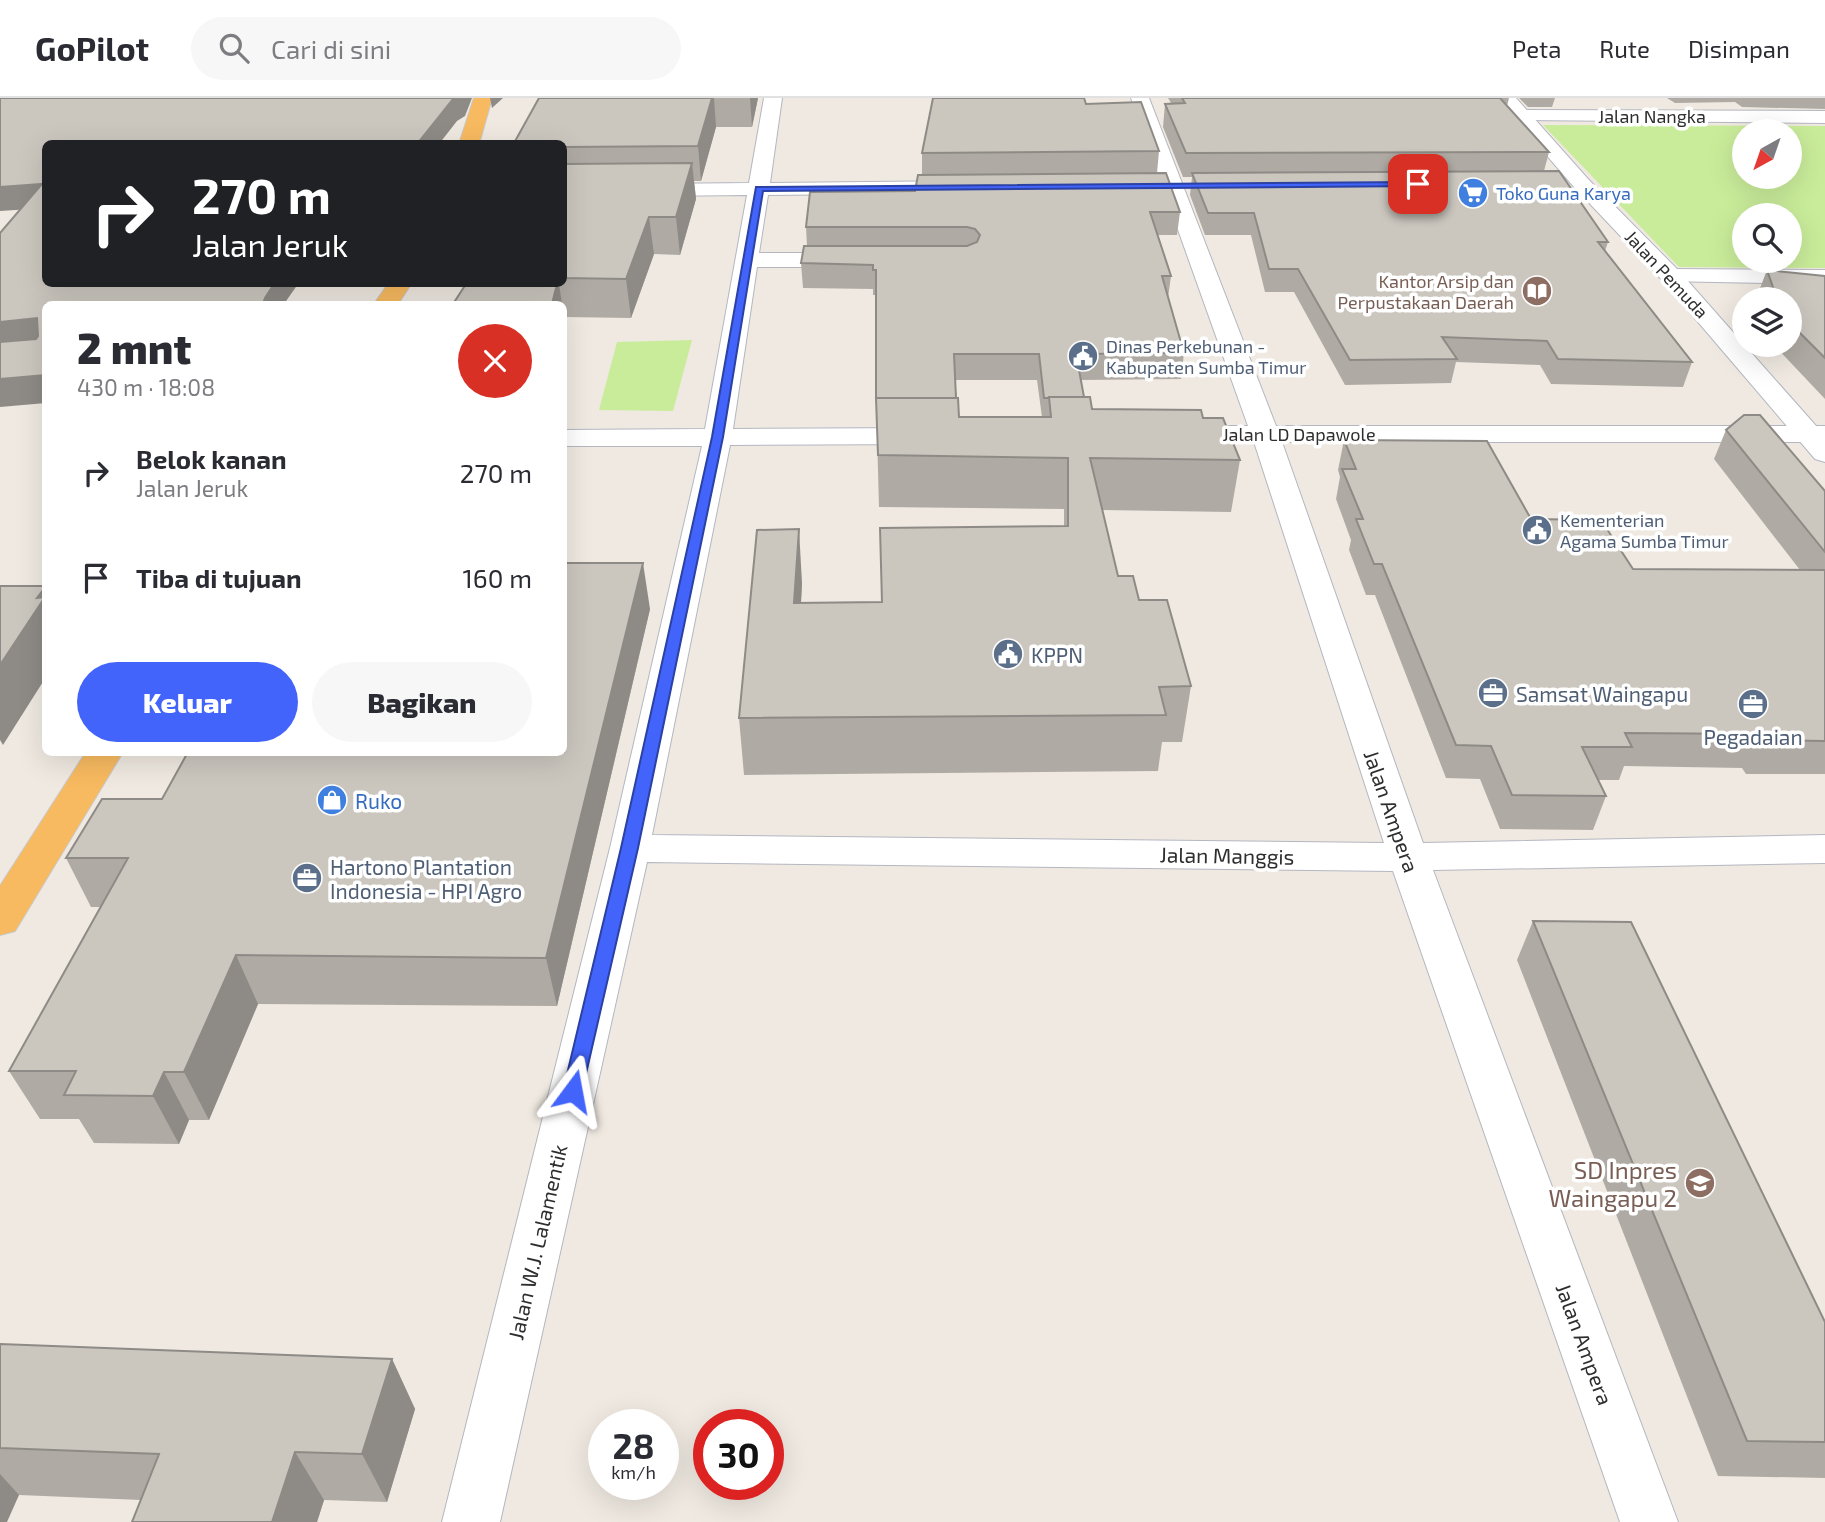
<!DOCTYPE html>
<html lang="id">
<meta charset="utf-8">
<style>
:root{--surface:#fff;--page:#f7f7f7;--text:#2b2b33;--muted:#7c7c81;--line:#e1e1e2;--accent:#4264fb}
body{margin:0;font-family:"Exo 2",sans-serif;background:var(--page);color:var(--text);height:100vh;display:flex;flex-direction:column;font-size:26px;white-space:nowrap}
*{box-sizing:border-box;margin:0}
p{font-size:23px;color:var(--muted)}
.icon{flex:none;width:38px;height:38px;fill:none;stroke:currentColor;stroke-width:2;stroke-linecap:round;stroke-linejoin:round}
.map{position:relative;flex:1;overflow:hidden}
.details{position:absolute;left:42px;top:203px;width:525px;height:455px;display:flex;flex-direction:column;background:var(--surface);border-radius:10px;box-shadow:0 7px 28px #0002}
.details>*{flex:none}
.guide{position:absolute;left:42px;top:42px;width:525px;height:147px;border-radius:10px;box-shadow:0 7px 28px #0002;background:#202124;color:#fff;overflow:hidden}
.needle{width:46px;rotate:220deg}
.tools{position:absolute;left:1732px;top:21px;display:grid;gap:14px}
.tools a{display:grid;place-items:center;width:70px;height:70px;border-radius:50%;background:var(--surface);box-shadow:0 7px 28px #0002;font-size:35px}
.speed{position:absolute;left:588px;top:1311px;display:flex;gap:14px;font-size:35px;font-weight:700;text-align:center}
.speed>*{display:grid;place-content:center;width:91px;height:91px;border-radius:50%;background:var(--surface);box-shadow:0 7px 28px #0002;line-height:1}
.speed small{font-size:18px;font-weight:400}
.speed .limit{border:10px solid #d22;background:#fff;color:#111}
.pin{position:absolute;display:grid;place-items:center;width:60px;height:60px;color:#fff;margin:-30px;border-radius:14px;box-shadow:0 4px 10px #0006}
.me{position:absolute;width:77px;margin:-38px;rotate:13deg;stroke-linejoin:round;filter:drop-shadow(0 0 5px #0008)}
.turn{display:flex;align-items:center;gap:24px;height:147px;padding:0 35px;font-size:32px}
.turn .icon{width:91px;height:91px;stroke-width:2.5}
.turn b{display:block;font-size:49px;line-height:60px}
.round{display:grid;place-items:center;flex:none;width:74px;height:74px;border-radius:37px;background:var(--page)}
.head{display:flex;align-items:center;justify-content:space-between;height:119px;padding:0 35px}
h1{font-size:42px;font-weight:800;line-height:52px}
.action{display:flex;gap:14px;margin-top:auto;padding:14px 35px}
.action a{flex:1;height:80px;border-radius:42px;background:var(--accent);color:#fff;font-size:28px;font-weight:800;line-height:80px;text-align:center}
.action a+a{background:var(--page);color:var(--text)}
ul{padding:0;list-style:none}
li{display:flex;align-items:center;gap:21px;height:105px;padding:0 35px}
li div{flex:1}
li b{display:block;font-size:26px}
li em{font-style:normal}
header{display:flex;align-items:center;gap:42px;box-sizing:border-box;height:98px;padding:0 35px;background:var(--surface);border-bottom:2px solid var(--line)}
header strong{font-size:33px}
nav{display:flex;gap:38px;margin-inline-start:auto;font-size:24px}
.search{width:490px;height:63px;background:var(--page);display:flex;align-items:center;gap:18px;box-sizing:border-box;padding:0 24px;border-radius:38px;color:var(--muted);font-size:26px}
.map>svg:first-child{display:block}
.pitch{fill:#c9ec9a;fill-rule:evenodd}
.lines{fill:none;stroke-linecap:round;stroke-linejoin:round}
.minor-casing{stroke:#b4b7c1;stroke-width:2}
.tertiary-casing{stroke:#b4b7c1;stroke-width:2}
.trunk-casing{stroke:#c9c9c9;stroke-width:2}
.minor{fill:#fff;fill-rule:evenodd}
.tertiary{fill:#fff;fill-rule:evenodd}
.trunk{fill:#f8ba60;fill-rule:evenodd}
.wall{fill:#afaba4;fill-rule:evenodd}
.shaded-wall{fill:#8e8b86}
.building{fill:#cbc7bf;stroke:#8e8b86;stroke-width:2}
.route{fill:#4264fb;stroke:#2b41a3;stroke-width:2}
.labels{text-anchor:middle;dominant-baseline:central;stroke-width:7;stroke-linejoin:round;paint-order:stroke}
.far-street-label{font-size:18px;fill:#2e2e2e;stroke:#fff}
.far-shop-label{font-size:18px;fill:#366cbe;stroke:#fff;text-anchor:start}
.far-education-label{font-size:18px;fill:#785e54;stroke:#fff;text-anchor:end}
.far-service-label{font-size:18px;fill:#4e5e75;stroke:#fff;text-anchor:start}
.service-label{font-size:21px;fill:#4e5e75;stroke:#fff;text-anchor:start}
.shop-label{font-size:21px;fill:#366cbe;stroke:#fff;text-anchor:start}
.street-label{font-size:21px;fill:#2e2e2e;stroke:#fff}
.near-education-label{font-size:24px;fill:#785e54;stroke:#fff;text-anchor:end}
</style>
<header>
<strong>GoPilot</strong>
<div class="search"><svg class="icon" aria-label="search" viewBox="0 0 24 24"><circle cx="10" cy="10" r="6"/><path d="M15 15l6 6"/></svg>Cari di sini</div>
<nav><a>Peta</a><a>Rute</a><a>Disimpan</a></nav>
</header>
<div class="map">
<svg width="1825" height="1424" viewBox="0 0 1825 1424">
<rect width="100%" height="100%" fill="#efe9e1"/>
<!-- pitch -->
<g class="pitch">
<path d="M1543,27L1825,28V170L1679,169ZM1745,33H1790V79H1745ZM1745,117H1790V163H1745Z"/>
<polygon points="692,242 673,313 599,312 617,244"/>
</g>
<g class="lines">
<!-- minor casing -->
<g class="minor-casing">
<g id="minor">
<polygon points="764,0 782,0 770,85 967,83 974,85 977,89 974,93 967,95 768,97 759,155 855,155 863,157 866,162 863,167 855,169 757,169 733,331 929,330 939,332 943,338 939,344 929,346 730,347 652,737 1384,745 1254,344 1178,344 1168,342 1164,336 1168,330 1178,328 1248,328 1131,0 1149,0 1276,328 1825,328 1825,344 1282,344 1423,745 1825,737 1825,765 1433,772 1678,1424 1620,1424 1393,773 647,764 500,1424 442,1424 610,750 702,348 564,348 564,332 705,331 747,97 564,99 564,87 749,85"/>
<polygon points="1521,12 1825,13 1825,25 1514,22 1512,18 1514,14"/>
<polygon points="1671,171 1825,172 1825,186 1663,183 1659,178 1663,173"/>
</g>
</g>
<!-- tertiary casing -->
<g class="tertiary-casing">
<polygon id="tertiary" points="1497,0 1516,0 1588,81 1679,173 1825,338 1825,364 1815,361 1663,183 1574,89"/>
</g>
<!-- trunk casing -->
<g class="trunk-casing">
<g id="trunk">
<polygon points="474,0 492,0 479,46 459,46"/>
<polygon points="388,186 411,186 398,206 374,206"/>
<polygon points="86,654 123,654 15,833 0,837 0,788"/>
</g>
</g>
<!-- minor -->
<use href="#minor" class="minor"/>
<!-- tertiary -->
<use href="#tertiary" class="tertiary"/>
<!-- trunk -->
<use href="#trunk" class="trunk"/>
</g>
<!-- wall -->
<g class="wall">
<polygon points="539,0 758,0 752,29 716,29 701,83 694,83 696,101 680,157 654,156 631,220 564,219 564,222 564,206 453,206 466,186 564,186 564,46 514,45"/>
<polygon points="1168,0 1509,0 1507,8 1549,54 1544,73 1608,144 1605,153 1692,264 1683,289 1551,286 1540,267 1456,264 1451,285 1345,287 1294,194 1265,194 1251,137 1205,137 1190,97 1192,79 1183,79 1163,29 1165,6 1171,5"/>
<polygon points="1519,0 1555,0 1552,9 1528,9"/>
<polygon points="1667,0 1825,0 1825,11 1742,9 1735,4 1675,5"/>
<path d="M1086,6L1159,53L1157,75L1180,114L1177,137H1158L1171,178L1168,200L1184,255L1181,281L1081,282L1084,299L1092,311L1203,320L1240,362L1231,414L1102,412L1118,478L1139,502L1191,588L1182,644H1162L1158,673L744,677L739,620L802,485L801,505L881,504L1064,428V411L879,409L876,301V197H873V191L803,190L801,165L807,148L806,129L915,93L922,77V55ZM955,282H1037L1042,319H959Z"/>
<polygon points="1767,172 1825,178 1825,301 1774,247 1790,247 1790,201 1758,201 1757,198"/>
<polygon points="1726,332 1825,393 1825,676 1746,676 1742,670 1624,668 1619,682 1598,682 1606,698 1593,732 1500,731 1480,681 1446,680 1375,497 1366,497 1349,452 1351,442 1336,401 1340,379 1338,372 1344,342 1531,421 1633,471 1800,472 1714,361"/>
<polygon points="650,511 557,908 258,906 209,1022 189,1022 179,1046 94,1045 79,1021 40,1021 9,973 101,809 91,809 66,760 162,701"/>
<polygon points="1533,823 1825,1224 1825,1380 1718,1378 1517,862"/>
<polygon points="0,1246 392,1261 415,1311 387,1404 324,1402 317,1424 132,1424 141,1402 19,1397 0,1424"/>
</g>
<!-- shaded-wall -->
<g class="shaded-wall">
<polygon points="455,0 472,0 465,18 457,23 439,46 417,46 453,1"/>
<polygon points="490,0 503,0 492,10"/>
<polygon points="712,0 714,0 716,29 701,83 698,48"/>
<polygon points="750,0 758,0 752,29"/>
<polygon points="692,65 696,101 680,157 676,119"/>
<polygon points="42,86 46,110 0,113 0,89"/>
<polygon points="649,119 654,156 631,220 626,181"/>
<polygon points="274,186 298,186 284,206 263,206 265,200"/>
<polygon points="557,186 559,186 562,206 552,206"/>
<polygon points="37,220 46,240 0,250 0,224"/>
<polygon points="46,277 46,305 0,309 0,281"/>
<polygon points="564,355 567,378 564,389"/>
<polygon points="799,431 802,485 798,560 794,505"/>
<polygon points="643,465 650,511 557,908 546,860"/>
<polygon points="46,488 46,579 3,647 0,642 0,567 37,500"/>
<polygon points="236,857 258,906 209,1022 184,974"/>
<polygon points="164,974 189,1022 179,1046 153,998"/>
<polygon points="392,1261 415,1311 387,1404 362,1356"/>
<polygon points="295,1354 324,1402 317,1424 272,1424"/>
<polygon points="0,1376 19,1397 7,1424 0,1424"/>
</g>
<!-- building -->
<g class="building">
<polygon points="0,0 455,0 453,1 417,46 46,46 46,186 274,186 265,200 263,206 46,206 46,277 0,281 0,244 36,241 38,238 37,220 0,224 0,135 42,86 0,89"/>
<polygon points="539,0 712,0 698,48 564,49 564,46 514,45"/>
<polygon points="933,0 1084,0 1086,6 1141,4 1159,53 922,55"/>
<polygon points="1182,0 1500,0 1549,54 1186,55 1165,6 1185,5"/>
<polygon points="692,65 676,119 649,119 626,181 564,180 564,66"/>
<polygon points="1559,73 1608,144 1598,144 1692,264 1558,261 1547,243 1442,239 1457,261 1350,262 1298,171 1269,171 1254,115 1208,115 1192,75"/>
<polygon points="1166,75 1180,114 1150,114 1171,178 1162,178 1184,255 1076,256 1084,299 1049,299 1049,300 1044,300 1039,256 954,256 956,300 876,300 876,301 876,172 873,172 873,167 801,165 804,148 967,148 977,144 980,137 975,131 967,129 806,129 810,94 915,93 918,77"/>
<polygon points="1767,172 1825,178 1825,260 1790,225 1790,201 1777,201"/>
<polygon points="466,186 557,186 552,206 453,206"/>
<polygon points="1049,299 1090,299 1092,311 1201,312 1203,320 1223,320 1240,362 1090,360 1118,478 1133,478 1139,502 1167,502 1191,588 1159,589 1166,617 739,620 757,432 799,431 794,505 882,504 880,430 1068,428 1068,360 878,357 876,300 958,300 959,319 1051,319"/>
<polygon points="1744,317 1760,317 1825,393 1825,454 1726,332"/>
<polygon points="1344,342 1487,343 1531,421 1601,422 1633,471 1825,472 1825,643 1762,642 1758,636 1625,635 1632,649 1582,649 1606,698 1512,697 1491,648 1456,647 1382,466 1374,466 1356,421 1363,421 1342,371 1356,371"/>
<polygon points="564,465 643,465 546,860 236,857 184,974 164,974 153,998 64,997 76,973 9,973 128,760 66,760 102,701 162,701 188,654 564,654"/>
<polygon points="0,488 46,488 37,500 45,499 0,567"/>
<polygon points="1533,823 1631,824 1825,1224 1825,1344 1747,1343"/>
<polygon points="0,1246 392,1261 362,1356 295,1354 272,1424 132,1424 159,1356 0,1350"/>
</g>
<!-- route -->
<polygon class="route" points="1418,84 1421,88 763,93 723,339 638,750 582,993 579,998 573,1000 566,998 563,993 621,750 712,339 756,89"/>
<!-- icons -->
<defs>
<g id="supermarket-disc" transform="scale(1.575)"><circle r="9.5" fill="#3f7fe0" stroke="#fff"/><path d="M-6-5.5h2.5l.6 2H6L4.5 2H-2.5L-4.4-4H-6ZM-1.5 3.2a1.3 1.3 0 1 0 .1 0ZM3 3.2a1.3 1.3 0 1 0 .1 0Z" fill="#fff"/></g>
<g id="library-disc" transform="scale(1.575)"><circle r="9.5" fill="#8d6e63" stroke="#fff"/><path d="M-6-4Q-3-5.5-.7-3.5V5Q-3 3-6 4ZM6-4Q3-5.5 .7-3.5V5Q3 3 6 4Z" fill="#fff"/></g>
<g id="civic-disc" transform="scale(1.575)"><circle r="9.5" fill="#5c6f8a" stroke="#fff"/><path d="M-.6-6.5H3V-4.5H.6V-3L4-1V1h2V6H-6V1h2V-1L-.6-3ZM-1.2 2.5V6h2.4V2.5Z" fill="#fff"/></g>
<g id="office-disc" transform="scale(1.575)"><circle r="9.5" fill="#5c6f8a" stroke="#fff"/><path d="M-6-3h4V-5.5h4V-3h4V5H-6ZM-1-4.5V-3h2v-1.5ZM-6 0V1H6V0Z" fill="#fff"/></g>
<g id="shop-disc" transform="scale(1.575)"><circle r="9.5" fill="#3f7fe0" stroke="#fff"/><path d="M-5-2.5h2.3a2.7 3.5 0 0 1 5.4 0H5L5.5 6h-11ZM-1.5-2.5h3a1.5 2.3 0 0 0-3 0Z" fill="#fff"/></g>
<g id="school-disc" transform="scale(1.575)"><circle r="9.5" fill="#8d6e63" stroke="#fff"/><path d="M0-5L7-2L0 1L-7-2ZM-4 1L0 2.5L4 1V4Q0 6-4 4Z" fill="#fff"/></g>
</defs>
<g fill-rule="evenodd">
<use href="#supermarket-disc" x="1473" y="95"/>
<use href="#library-disc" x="1537" y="193"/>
<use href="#civic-disc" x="1083" y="258"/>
<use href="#civic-disc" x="1537" y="432"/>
<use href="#civic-disc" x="1008" y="556"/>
<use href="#office-disc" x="1493" y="595"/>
<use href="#office-disc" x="1753" y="606"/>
<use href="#shop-disc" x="332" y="702"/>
<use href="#office-disc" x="307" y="780"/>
<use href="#school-disc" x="1700" y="1085"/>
</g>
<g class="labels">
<!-- far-street labels -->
<g class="far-street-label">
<text x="1652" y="18">Jalan Nangka</text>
<text transform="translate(1667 176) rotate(47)">Jalan Pemuda</text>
<text x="1299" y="336">Jalan LD Dapawole</text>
</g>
<!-- far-shop labels -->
<g class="far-shop-label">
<text x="1496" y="95">Toko Guna Karya</text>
</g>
<!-- far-education labels -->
<g class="far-education-label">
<text x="1514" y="183">Kantor Arsip dan<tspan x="1514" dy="21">Perpustakaan Daerah</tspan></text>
</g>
<!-- far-service labels -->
<g class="far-service-label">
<text x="1106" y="248">Dinas Perkebunan -<tspan x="1106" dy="21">Kabupaten Sumba Timur</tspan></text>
<text x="1560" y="422">Kementerian<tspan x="1560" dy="21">Agama Sumba Timur</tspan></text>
</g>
<!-- service labels -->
<g class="service-label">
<text x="1031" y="556">KPPN</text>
<text x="1516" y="595">Samsat Waingapu</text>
<text x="1753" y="638" text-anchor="middle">Pegadaian</text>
<text x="330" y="768">Hartono Plantation<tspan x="330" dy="24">Indonesia - HPI Agro</tspan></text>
</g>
<!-- shop labels -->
<g class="shop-label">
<text x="355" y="702">Ruko</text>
</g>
<!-- street labels -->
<g class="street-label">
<text transform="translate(1392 713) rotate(71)">Jalan Ampera</text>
<text transform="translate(1227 757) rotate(1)">Jalan Manggis</text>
<text transform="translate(537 1144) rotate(-77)">Jalan W.J. Lalamentik</text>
<text transform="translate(1585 1246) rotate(70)">Jalan Ampera</text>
</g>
<!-- near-education labels -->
<g class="near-education-label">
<text x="1677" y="1071">SD Inpres<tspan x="1677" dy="28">Waingapu 2</tspan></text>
</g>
</g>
</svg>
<div class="tools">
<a><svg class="needle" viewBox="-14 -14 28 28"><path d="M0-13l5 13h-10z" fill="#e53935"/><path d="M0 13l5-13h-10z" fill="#7c7c81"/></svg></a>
<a><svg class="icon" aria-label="search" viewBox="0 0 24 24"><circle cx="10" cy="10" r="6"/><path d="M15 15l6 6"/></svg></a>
<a><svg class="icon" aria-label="layers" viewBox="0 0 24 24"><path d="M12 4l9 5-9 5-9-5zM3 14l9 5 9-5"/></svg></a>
</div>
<div class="speed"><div>28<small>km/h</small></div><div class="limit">30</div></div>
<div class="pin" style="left:1418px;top:86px;background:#d93025"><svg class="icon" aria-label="arrive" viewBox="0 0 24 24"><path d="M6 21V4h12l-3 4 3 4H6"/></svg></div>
<svg class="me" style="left:573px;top:993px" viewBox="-20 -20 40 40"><path d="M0-17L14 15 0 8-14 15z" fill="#4264fb" stroke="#fff" stroke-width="4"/></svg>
<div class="guide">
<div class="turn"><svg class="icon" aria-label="right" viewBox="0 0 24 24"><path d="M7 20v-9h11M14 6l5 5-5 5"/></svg><div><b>270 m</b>Jalan Jeruk</div></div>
</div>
<section class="details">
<div class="head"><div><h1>2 mnt</h1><p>430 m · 18:08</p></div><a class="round" style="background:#d93025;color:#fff"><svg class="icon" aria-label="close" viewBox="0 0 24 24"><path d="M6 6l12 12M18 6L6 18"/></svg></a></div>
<ul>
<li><svg class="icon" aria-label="right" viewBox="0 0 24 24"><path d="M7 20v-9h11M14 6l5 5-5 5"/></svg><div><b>Belok kanan</b><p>Jalan Jeruk</p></div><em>270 m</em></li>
<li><svg class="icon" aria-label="arrive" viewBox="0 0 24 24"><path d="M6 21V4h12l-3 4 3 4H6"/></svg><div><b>Tiba di tujuan</b></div><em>160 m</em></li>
</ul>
<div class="action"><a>Keluar</a><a>Bagikan</a></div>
</section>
</div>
